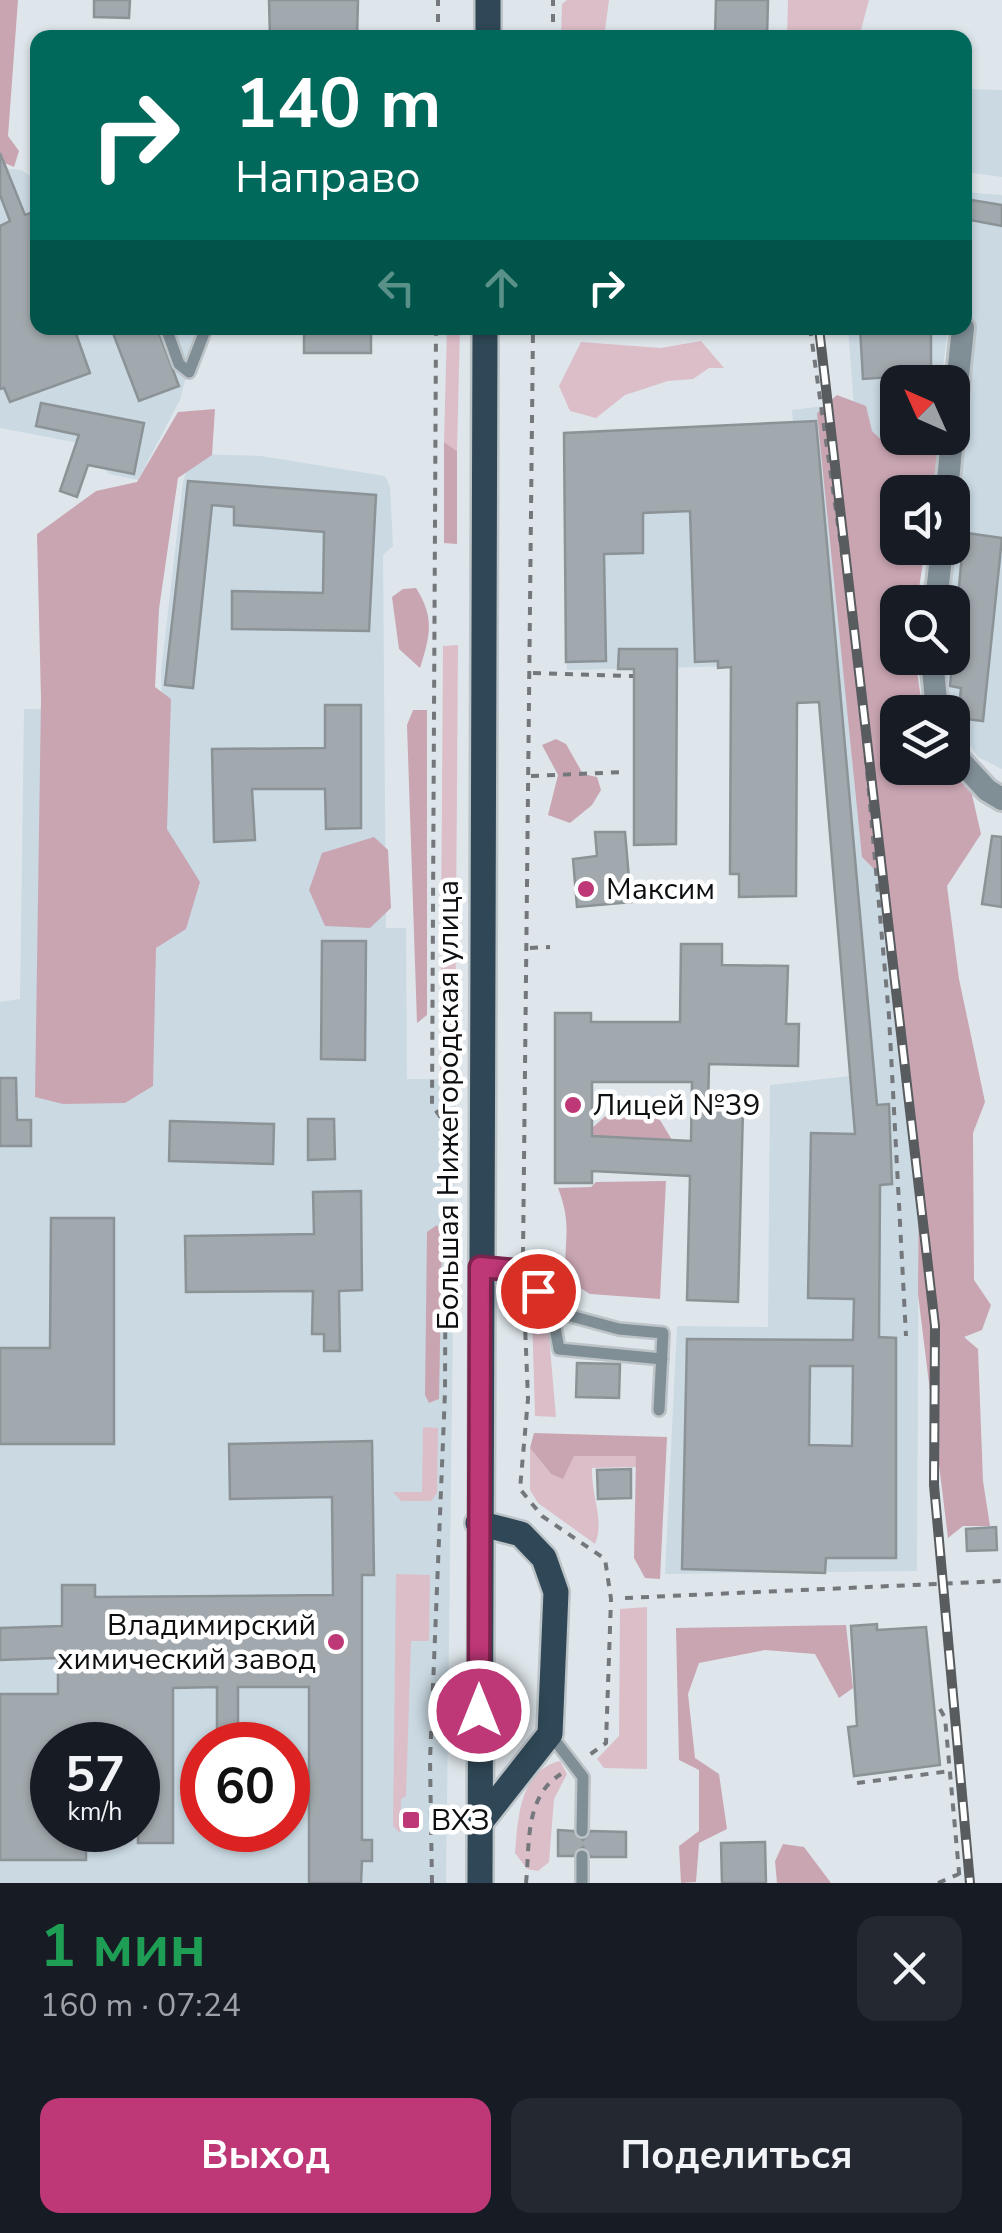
<!DOCTYPE html>
<html lang="ru">
<meta charset="utf-8">
<style>
:root{--surface:#171b24;--page:#242831;--text:#f1f3f6;--muted:#9ea1a6;--accent:#be3777}
body{margin:0;font-family:"Nunito Sans",sans-serif;background:var(--page);color:var(--text);height:100vh;display:flex;flex-direction:column;font-size:38px;white-space:nowrap}
*{box-sizing:border-box;margin:0}
p{font-size:32px;color:var(--muted)}
.icon{flex:none;width:55px;height:55px;fill:none;stroke:currentColor;stroke-width:2;stroke-linecap:round;stroke-linejoin:round}
.map{position:relative;height:1883px;overflow:hidden}
.drawer{display:flex;flex-direction:column;background:var(--surface);flex:1}
.drawer>*{flex:none}
.banner{position:absolute;left:30px;top:30px;width:942px;height:305px;border-radius:20px;box-shadow:0 2px 8px #0004;background:#00695c;color:#fff;overflow:hidden}
.needle{width:65px;rotate:315deg}
.fabs{position:absolute;left:880px;top:365px;display:grid;gap:20px}
.fabs a{display:grid;place-items:center;width:90px;height:90px;border-radius:20px;background:var(--surface);box-shadow:0 2px 8px #0004;font-size:50px}
.speed{position:absolute;left:30px;top:1722px;display:flex;gap:20px;font-size:50px;font-weight:700;text-align:center}
.speed>*{display:grid;place-content:center;width:130px;height:130px;border-radius:50%;background:var(--surface);box-shadow:0 2px 8px #0004;line-height:1}
.speed small{font-size:25px;font-weight:400}
.speed .limit{border:15px solid #d22;background:#fff;color:#111}
.pin{position:absolute;display:grid;place-items:center;width:85px;height:85px;color:#fff;margin:-42px;border:5px solid #fff;border-radius:50%;box-shadow:0 2px 10px #0007}
.me{position:absolute;width:110px;margin:-55px;rotate:0deg;stroke-linejoin:round;filter:drop-shadow(0 0 8px #0008)}
.turn{display:flex;align-items:center;gap:35px;height:210px;padding:0 40px;font-size:45px}
.turn .icon{width:130px;height:130px;stroke-width:2.5}
.turn b{display:block;font-size:70px;line-height:85px}
.lanes{display:flex;align-items:center;height:95px;padding:0 40px;background:#0003;justify-content:center;gap:50px;direction:ltr}
.lanes .off{opacity:.35}
.round{display:grid;place-items:center;flex:none;width:105px;height:105px;border-radius:20px;background:var(--page)}
.head{display:flex;align-items:center;justify-content:space-between;height:170px;padding:0 40px}
h1{font-size:60px;font-weight:700;line-height:75px;color:#1e9e55}
.primary-button{display:flex;gap:20px;margin-top:auto;padding:20px 40px}
.primary-button a{flex:1;height:115px;border-radius:20px;background:var(--accent);color:#fff;font-size:40px;font-weight:700;line-height:115px;text-align:center}
.primary-button a+a{background:var(--page);color:var(--text)}
.map>svg:first-child{display:block}
.built{fill:#cad9e2;fill-rule:evenodd}
.green{fill:#dcbec8}
.forest{fill:#c9a5b2}
.building{fill:#a1a9ae;stroke:#8b9397;stroke-width:2.5;fill-rule:evenodd}
.lines{fill:none;stroke-linecap:round;stroke-linejoin:round}
.lane-casing{stroke:#bdc4c8;stroke-width:16}
.street-casing{stroke:#bdc4c8;stroke-width:28}
.primary-casing{stroke:#bdc4c8;stroke-width:30}
.path{stroke:#74787c;stroke-width:4;stroke-dasharray:8 8;stroke-linecap:butt}
.lane{stroke:#808e96;stroke-width:11}
.street{stroke:#808e96;stroke-width:22}
.primary{stroke:#2f4756;stroke-width:25}
.rail-casing{stroke:#585c5f;stroke-width:10}
.rail{stroke:#fff;stroke-width:6;stroke-dasharray:19;stroke-linecap:butt}
.route-casing{stroke:#7c244d;stroke-width:25}
.route{stroke:#be3777;stroke-width:18}
.poi-dot{fill:#be3777;stroke:#fff;stroke-width:4}
.labels{text-anchor:middle;dominant-baseline:central;stroke-width:9;stroke-linejoin:round;paint-order:stroke}
.poi-label{font-size:30px;fill:#0d0f11;stroke:#fff;text-anchor:start}
.street-label{font-size:30px;fill:#0d0f11;stroke:#fff}
</style>
<div class="map">
<svg width="1002" height="1883" viewBox="0 0 1002 1883">
<rect width="100%" height="100%" fill="#dee6eb"/>
<!-- built -->
<g class="built">
<polygon points="965,89 1002,90 1002,177 965,172"/>
<polygon points="0,168 21,170 37,180 38,328 199,328 180,400 138,480 109,474 84,444 0,428"/>
<polygon points="965,192 1002,195 1002,769 978,757 953,721 952,712 946,712 942,658 952,658 952,602 947,602 971,352"/>
<polygon points="848,328 948,328 941,382 898,382 898,438 934,438 931,458 858,460"/>
<polygon points="832,405 919,1157 917,1571 665,1574 677,1326 768,1327 770,1085 850,1076 792,410"/>
<polygon points="782,423 792,665 567,670 564,433"/>
<path d="M192,454L261,456L385,476L390,487L393,546L383,555L386,928H406L407,1079H456L446,1883H0V1002L20,999L24,709L162,711L161,672L183,482ZM52,1745H138V1830H52ZM202,1745H288V1830H202Z"/>
</g>
<!-- green -->
<g class="green">
<polygon points="567,0 609,0 604,37 561,38 562,4"/>
<polygon points="788,0 869,0 859,37 787,38"/>
<polygon points="447,328 460,328 457,451 444,442"/>
<polygon points="701,341 724,368 709,368 693,379 668,381 625,395 596,418 570,411 559,386 581,342 661,348"/>
<polygon points="458,645 455,1068 440,1079 443,646"/>
<polygon points="532,1313 548,1325 556,1417 535,1416"/>
<polygon points="423,1427 438,1428 437,1493 431,1501 401,1501 393,1492 422,1492"/>
<path d="M530,1448L551,1474L574,1456H636V1467L592,1468C591,1497 605,1520 595,1544L538,1503L530,1490Z"/>
<polygon points="396,1574 430,1575 429,1641 411,1641 406,1796 401,1799 400,1833 393,1826"/>
<polygon points="647,1607 647,1769 604,1768 597,1759 619,1736 620,1609"/>
<path d="M560,1761L567,1774L554,1799L549,1862L538,1871L527,1869L515,1853C518,1819 519,1771 560,1761Z"/>
</g>
<!-- forest -->
<g class="forest">
<polygon points="0,0 18,0 8,136 19,151 14,167 0,161"/>
<polygon points="837,395 866,406 872,431 896,454 915,438 940,438 932,492 898,492 898,548 925,548 917,602 898,602 898,658 915,658 923,712 898,712 898,768 951,768 970,786 981,834 947,886 959,979 985,1102 973,1133 974,1280 991,1305 982,1330 964,1337 978,1349 983,1481 990,1526 963,1526 948,1538 918,1294 919,1157 887,882 862,857 817,413"/>
<polygon points="215,409 212,455 178,478 159,609 155,687 171,699 167,829 200,882 186,929 156,948 153,1086 125,1103 63,1104 35,1097 41,699 37,534 96,491 137,482 178,412"/>
<polygon points="444,442 457,451 457,544 444,543"/>
<path d="M416,588C435,618 430,636 420,668L399,649L392,597L403,589Z"/>
<polygon points="413,710 427,710 427,1015 417,1023 407,725"/>
<polygon points="556,739 566,744 583,774 597,777 601,790 592,805 570,823 548,815 558,775 542,745"/>
<polygon points="374,837 388,850 391,908 370,928 325,926 309,890 322,853"/>
<polygon points="654,1110 672,1140 609,1137 592,1158 592,1128 609,1113 634,1117"/>
<path d="M666,1181L660,1299L590,1294L566,1279C563,1239 573,1227 558,1188L591,1187L596,1182Z"/>
<polygon points="437,1225 442,1233 439,1399 429,1403 425,1395 427,1232"/>
<polygon points="534,1433 667,1437 660,1579 645,1578 634,1558 636,1456 574,1456 563,1479 551,1474 530,1448"/>
<polygon points="846,1625 853,1688 839,1698 815,1654 765,1650 699,1663 688,1694 695,1758 719,1774 727,1829 699,1843 696,1882 681,1883 679,1846 699,1831 699,1770 679,1760 676,1628"/>
<polygon points="783,1844 804,1847 831,1883 777,1883 775,1861"/>
</g>
<!-- building -->
<g class="building">
<polygon points="94,0 130,0 129,18 94,17"/>
<polygon points="269,0 358,0 357,38 270,38"/>
<polygon points="716,0 768,0 767,38 715,38"/>
<polygon points="0,153 25,215 33,212 38,223 38,328 74,328 90,373 10,402 4,388 0,389 0,226 10,221 0,195"/>
<polygon points="965,199 1002,205 1002,226 965,219"/>
<polygon points="111,328 157,328 179,386 139,401"/>
<rect x="304" y="328" width="67" height="25"/>
<polygon points="860,328 931,328 931,382 905,382 907,376 863,379"/>
<polygon points="41,403 144,423 134,474 88,465 77,497 60,491 79,435 36,426"/>
<path d="M816,421L877,1105L889,1104L892,1184L880,1185L879,1337L896,1338V1558H826L825,1573L682,1569L687,1339L853,1340L854,1299L808,1298L811,1133L855,1134L819,702L797,703L796,896L739,897V874H730L731,667L718,668V661L695,662L690,511L643,513V553L604,554L606,661L566,662L564,433ZM810,1366H853L852,1446L809,1445Z"/>
<polygon points="188,481 376,495 369,631 232,629 232,591 323,593 324,532 234,525 234,507 212,505 193,688 165,685"/>
<polygon points="960,532 1002,538 983,721 958,718 961,688 950,686 962,554 957,553"/>
<polygon points="619,649 677,649 676,844 634,845 634,669 618,669"/>
<polygon points="325,705 361,705 361,828 326,829 325,789 252,789 255,840 214,842 212,749 325,748"/>
<polygon points="595,832 625,832 631,902 577,907 573,859 597,856"/>
<polygon points="992,836 1002,837 1002,907 982,904"/>
<polygon points="322,941 366,941 365,1060 321,1059"/>
<path d="M681,944H722V965L788,966L786,1024H799L798,1066L709,1064L708,1108L743,1109L738,1302L687,1300L690,1176L592,1171V1183H555V1013H591V1022H680ZM592,1082H692L691,1141L592,1136Z"/>
<polygon points="0,1078 16,1078 17,1120 31,1120 31,1146 0,1146"/>
<polygon points="308,1119 334,1119 335,1159 308,1160"/>
<polygon points="170,1121 274,1124 273,1164 169,1161"/>
<polygon points="361,1191 362,1290 339,1291 340,1351 324,1351 324,1334 312,1334 313,1291 186,1292 185,1236 314,1234 313,1192"/>
<polygon points="51,1218 114,1218 114,1444 0,1444 0,1348 50,1348"/>
<polygon points="577,1363 620,1364 619,1398 576,1397"/>
<polygon points="372,1441 374,1575 362,1575 362,1840 372,1840 372,1861 362,1861 361,1883 309,1883 309,1687 238,1687 238,1745 217,1745 217,1687 173,1688 173,1843 138,1843 138,1745 52,1745 52,1830 86,1830 86,1860 0,1860 0,1694 58,1694 58,1658 0,1660 0,1628 62,1626 62,1585 95,1585 95,1597 333,1595 332,1497 230,1499 229,1444"/>
<polygon points="631,1469 631,1498 598,1499 597,1470"/>
<polygon points="996,1527 997,1550 967,1551 966,1529"/>
<polygon points="877,1624 877,1630 926,1627 940,1765 854,1776 848,1727 857,1726 851,1626"/>
<polygon points="558,1830 573,1831 583,1840 591,1831 626,1832 626,1857 591,1857 583,1847 573,1856 558,1856"/>
<polygon points="765,1842 766,1883 722,1883 721,1843"/>
</g>
<g class="lines">
<!-- lane casing -->
<g class="lane-casing">
<g id="lane">
<polyline points="166,328 179,364 189,372 206,328"/>
<polyline points="484,1268 523,1271 552,1311 619,1329 663,1333 659,1410"/>
<polyline points="552,1311 559,1349 662,1359"/>
<polyline points="550,1734 583,1777 582,1831"/>
<polyline points="582,1883 582,1856"/>
</g>
</g>
<!-- street casing -->
<g class="street-casing">
<g id="street">
<polyline points="952,434 963,328"/>
<polyline points="947,492 952,438"/>
<polyline points="936,602 942,548"/>
<polyline points="932,658 937,712"/>
<polyline points="952,752 987,790 1002,799"/>
</g>
</g>
<!-- primary casing -->
<g class="primary-casing">
<g id="primary">
<polyline points="488,38 488,0"/>
<polyline points="478,1523 521,1534 544,1558 556,1592 550,1734 479,1824"/>
<polyline points="480,1883 485,328"/>
</g>
</g>
<!-- path -->
<g class="path">
<polyline points="438,38 438,0"/>
<polyline points="553,38 553,0"/>
<polyline points="810,328 857,659 889,1016 906,1336"/>
<polyline points="533,673 633,676"/>
<polyline points="531,776 624,772"/>
<polyline points="530,948 550,947"/>
<polyline points="523,1255 533,328"/>
<polyline points="524,1300 528,1399 520,1489 542,1516 605,1559 611,1599 606,1743 585,1758"/>
<polyline points="625,1598 1002,1581"/>
<polyline points="940,1709 945,1718 960,1883"/>
<polyline points="857,1783 951,1771"/>
<polyline points="432,1883 430,1760 445,1392 446,1125 432,1105 436,328"/>
<path d="M526,1883C530,1844 524,1797 561,1774"/>
<polyline points="938,1883 959,1874 969,1883"/>
</g>
<!-- lane -->
<use href="#lane" class="lane"/>
<!-- street -->
<use href="#street" class="street"/>
<!-- primary -->
<use href="#primary" class="primary"/>
<!-- rail casing -->
<g class="rail-casing">
<polyline id="rail" points="819,328 935,1326 934,1485 970,1883"/>
</g>
<!-- rail -->
<use href="#rail" class="rail"/>
</g>
<g class="lines">
<!-- route casing -->
<g class="route-casing">
<polyline id="route" points="479,1711 480,1267 523,1271 538,1291"/>
</g>
<!-- route -->
<use href="#route" class="route"/>
</g>
<!-- markers -->
<g class="poi-dot">
<circle cx="586" cy="889" r="10"/>
<circle cx="573" cy="1105" r="10"/>
<circle cx="336" cy="1642" r="10"/>
<rect x="401" y="1810" width="20" height="20" rx="5"/>
</g>
<g class="labels">
<!-- poi labels -->
<g class="poi-label">
<text x="606" y="889">Максим</text>
<text x="593" y="1105">Лицей №39</text>
<text x="316" y="1625" text-anchor="end">Владимирский<tspan x="316" dy="34">химический завод</tspan></text>
<text x="431" y="1820">ВХЗ</text>
</g>
<!-- street labels -->
<g class="street-label">
<text transform="translate(448 1105) rotate(-90)">Большая Нижегородская улица</text>
</g>
</g>
</svg>
<div class="fabs">
<a><svg class="needle" viewBox="-14 -14 28 28"><path d="M0-13l5 13h-10z" fill="#e53935"/><path d="M0 13l5-13h-10z" fill="#9ea1a6"/></svg></a>
<a><svg class="icon" aria-label="sound" viewBox="0 0 24 24"><path d="M4 9h4l5-4v14l-5-4H4zM17 9q2 3 0 6"/></svg></a>
<a><svg class="icon" aria-label="search" viewBox="0 0 24 24"><circle cx="10" cy="10" r="6"/><path d="M15 15l6 6"/></svg></a>
<a><svg class="icon" aria-label="layers" viewBox="0 0 24 24"><path d="M12 4l9 5-9 5-9-5zM3 14l9 5 9-5"/></svg></a>
</div>
<div class="speed"><div>57<small>km/h</small></div><div class="limit">60</div></div>
<div class="pin" style="left:538px;top:1291px;background:#d93025"><svg class="icon" aria-label="arrive" viewBox="0 0 24 24"><path d="M6 21V4h12l-3 4 3 4H6"/></svg></div>
<svg class="me" style="left:479px;top:1711px" viewBox="-20 -20 40 40"><circle r="17" fill="#be3777" stroke="#fff" stroke-width="3"/><path d="M0-11L8 9 0 5-8 9z" fill="#fff"/></svg>
<div class="banner">
<div class="turn"><svg class="icon" aria-label="right" viewBox="0 0 24 24"><path d="M7 20v-9h11M14 6l5 5-5 5"/></svg><div><b>140 m</b>Направо</div></div>
<div class="lanes"><svg class="icon off" aria-label="left" viewBox="0 0 24 24"><path d="M17 20v-9H6M10 6l-5 5 5 5"/></svg><svg class="icon off" aria-label="ahead" viewBox="0 0 24 24"><path d="M12 20V5M6 11l6-6 6 6"/></svg><svg class="icon" aria-label="right" viewBox="0 0 24 24"><path d="M7 20v-9h11M14 6l5 5-5 5"/></svg></div>
</div>
</div>
<section class="drawer">
<div class="head"><div><h1>1 мин</h1><p>160 m · 07:24</p></div><a class="round"><svg class="icon" aria-label="close" viewBox="0 0 24 24"><path d="M6 6l12 12M18 6L6 18"/></svg></a></div>
<div class="primary-button"><a>Выход</a><a>Поделиться</a></div>
</section>
